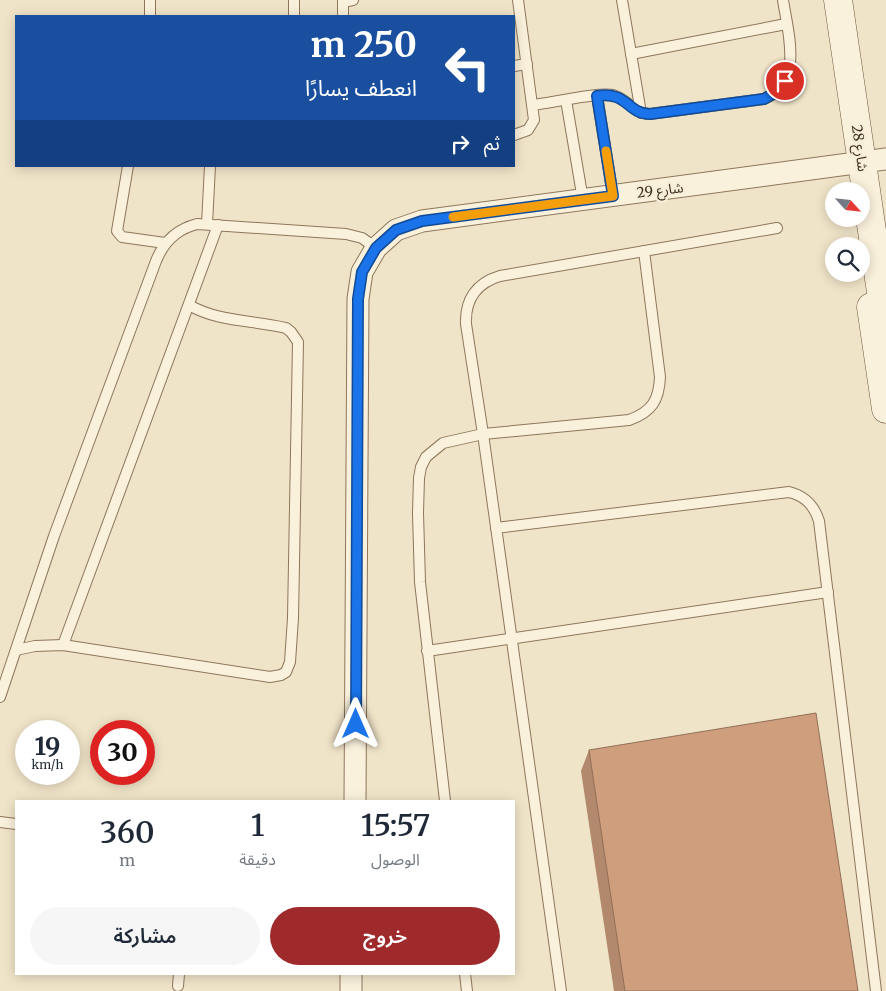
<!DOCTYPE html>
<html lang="ar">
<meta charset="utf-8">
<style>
:root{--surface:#fff;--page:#f6f6f7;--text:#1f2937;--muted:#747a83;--accent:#9e2a2b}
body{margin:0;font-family:Merriweather,"Noto Sans Arabic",serif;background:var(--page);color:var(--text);direction:rtl;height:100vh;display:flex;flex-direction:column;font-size:19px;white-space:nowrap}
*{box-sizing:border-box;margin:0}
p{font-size:16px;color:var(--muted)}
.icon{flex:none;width:28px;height:28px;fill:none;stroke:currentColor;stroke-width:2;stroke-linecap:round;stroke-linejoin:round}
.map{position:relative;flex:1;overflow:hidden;direction:ltr}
.details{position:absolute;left:15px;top:800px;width:500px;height:175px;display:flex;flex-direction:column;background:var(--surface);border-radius:0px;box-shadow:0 2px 12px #0003;direction:rtl}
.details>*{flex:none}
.top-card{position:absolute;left:15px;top:15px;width:500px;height:152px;border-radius:0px;box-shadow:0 2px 12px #0003;direction:rtl;background:#1a4fa0;color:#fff;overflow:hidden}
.needle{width:32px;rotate:117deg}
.fabs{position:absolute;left:825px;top:182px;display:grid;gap:10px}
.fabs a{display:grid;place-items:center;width:45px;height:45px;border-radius:50%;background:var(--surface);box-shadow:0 2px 12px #0003;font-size:25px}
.speed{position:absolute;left:15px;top:720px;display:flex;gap:10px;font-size:25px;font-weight:700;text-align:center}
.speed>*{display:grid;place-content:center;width:65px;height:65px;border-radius:50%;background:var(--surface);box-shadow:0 2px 12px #0003;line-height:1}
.speed small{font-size:12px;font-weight:400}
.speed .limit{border:8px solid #d22;background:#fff;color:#111}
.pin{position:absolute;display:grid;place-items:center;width:42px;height:42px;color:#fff;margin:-21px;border:2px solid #fff;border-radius:50%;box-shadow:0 1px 5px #0007}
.me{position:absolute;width:55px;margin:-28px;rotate:0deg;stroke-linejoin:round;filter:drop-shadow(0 0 4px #0008)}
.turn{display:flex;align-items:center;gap:18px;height:105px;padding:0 15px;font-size:22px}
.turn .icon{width:65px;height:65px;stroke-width:2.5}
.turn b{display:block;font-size:35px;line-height:42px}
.then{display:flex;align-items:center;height:48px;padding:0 15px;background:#0003;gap:10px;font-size:19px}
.eta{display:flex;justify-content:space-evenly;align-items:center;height:85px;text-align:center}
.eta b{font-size:30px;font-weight:600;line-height:35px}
.button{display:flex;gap:10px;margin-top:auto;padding:10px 15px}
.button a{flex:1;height:58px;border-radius:30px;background:var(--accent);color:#fff;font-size:20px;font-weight:600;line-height:58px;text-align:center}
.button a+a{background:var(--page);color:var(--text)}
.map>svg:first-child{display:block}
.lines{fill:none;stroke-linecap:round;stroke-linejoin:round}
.lane-casing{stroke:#8d765c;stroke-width:12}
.street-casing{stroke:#8d765c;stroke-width:23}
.secondary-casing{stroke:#6f573f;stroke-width:29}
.lane{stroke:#faf1dc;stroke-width:10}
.street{stroke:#faf1dc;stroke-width:21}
.secondary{stroke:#faf1dc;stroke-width:28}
.wall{fill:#b2896c}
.building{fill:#cf9f7d;stroke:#916f58}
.route-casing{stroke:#114b97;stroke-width:12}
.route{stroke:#1a73e8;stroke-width:9}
.slow{stroke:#f59e0b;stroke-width:9}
.labels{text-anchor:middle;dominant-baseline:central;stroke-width:4.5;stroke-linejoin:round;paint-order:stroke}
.street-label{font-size:14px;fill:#3d2e20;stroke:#f7eed8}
</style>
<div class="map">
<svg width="886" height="991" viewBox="0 0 886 991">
<rect width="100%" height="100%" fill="#f0e4c8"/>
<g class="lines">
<!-- lane casing -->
<g class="lane-casing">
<g id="lane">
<polyline points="150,0 150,16"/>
<polyline points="343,0 343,16"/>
<polyline points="622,0 641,113"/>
<polyline points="343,2 353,0"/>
<polyline points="294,16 294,0"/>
<polyline points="631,54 786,24"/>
<polyline points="514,66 527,64"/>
<polyline points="597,96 613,196"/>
<polyline points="566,100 583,200"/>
<path d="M533,105C551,103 598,92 613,95C628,99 634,114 650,114L764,99C804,83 788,33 783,0"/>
<polyline points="514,135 528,130 534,120 518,0"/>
<polyline points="128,166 117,231 122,237 165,243"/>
<polyline points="207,224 210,166"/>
<path d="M496,528L789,492C805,496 814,505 819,521L876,991"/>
<polyline points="63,645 218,225"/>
<path d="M16,650L35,646L63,645L270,677L281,675L286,672L290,662L293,618L298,342L291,332L286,328C253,320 218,322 189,305"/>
<polyline points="427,651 828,592"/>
<path d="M0,697L54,536L156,261C164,241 177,229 197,224L346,234L362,238L376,248"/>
<path d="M445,801L420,582L418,513L419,478L421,467L426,457L443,443L483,434L629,420C652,412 659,400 660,377L644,251"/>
<polyline points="0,822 16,824"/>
<polyline points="465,974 467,991"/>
<polyline points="178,986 179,974"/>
<path d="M561,991L483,434L466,324C465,300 476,283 500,276L777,228"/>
</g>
</g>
<!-- street casing -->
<g class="street-casing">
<g id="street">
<polyline points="355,801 358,299 362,272 376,248 396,230 422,221 886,159"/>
<polyline points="351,991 351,974"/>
</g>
</g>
<!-- secondary casing -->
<g class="secondary-casing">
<g id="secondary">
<polyline points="838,0 886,326"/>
<polyline points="871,307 886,409"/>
</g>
</g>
<!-- lane -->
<use href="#lane" class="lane"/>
<!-- street -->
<use href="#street" class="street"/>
<!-- secondary -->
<use href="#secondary" class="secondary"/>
</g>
<!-- wall -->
<polygon class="wall" points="589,750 858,991 614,991 581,771"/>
<!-- building -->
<polygon class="building" points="816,713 858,991 625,991 589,750"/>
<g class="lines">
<!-- route casing -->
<g class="route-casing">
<path id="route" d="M356,724L358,299L362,272L376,248L396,230L422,221L613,196L597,96C628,91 627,114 650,114L764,99L776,92L785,81"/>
</g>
<!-- route -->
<use href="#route" class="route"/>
<!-- slow -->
<polyline class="slow" points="453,217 613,196 606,151"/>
</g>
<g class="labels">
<!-- street labels -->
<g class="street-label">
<text transform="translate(860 148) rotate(82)">شارع 28</text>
<text transform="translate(660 190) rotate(-7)">شارع 29</text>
</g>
</g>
</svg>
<div class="fabs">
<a><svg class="needle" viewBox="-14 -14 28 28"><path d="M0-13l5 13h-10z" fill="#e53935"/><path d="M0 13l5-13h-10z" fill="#747a83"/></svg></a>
<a><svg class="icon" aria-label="search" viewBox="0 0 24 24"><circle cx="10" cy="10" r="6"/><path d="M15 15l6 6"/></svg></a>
</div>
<div class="speed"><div>19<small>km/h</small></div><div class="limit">30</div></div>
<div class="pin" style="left:785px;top:81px;background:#d93025"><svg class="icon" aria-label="arrive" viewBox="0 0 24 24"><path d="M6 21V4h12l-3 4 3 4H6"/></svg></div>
<svg class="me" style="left:356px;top:724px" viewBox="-20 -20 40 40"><path d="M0-17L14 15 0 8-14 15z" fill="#1a73e8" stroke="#fff" stroke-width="4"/></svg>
<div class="top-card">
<div class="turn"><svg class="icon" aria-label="left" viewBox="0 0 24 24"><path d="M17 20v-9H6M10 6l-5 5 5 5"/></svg><div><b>250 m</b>انعطف يسارًا</div></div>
<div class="then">ثم<svg class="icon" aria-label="right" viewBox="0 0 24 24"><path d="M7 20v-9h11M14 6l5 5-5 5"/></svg></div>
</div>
<section class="details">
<div class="eta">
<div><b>15:57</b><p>الوصول</p></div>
<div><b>1</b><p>دقيقة</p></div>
<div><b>360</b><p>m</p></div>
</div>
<div class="button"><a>خروج</a><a>مشاركة</a></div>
</section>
</div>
